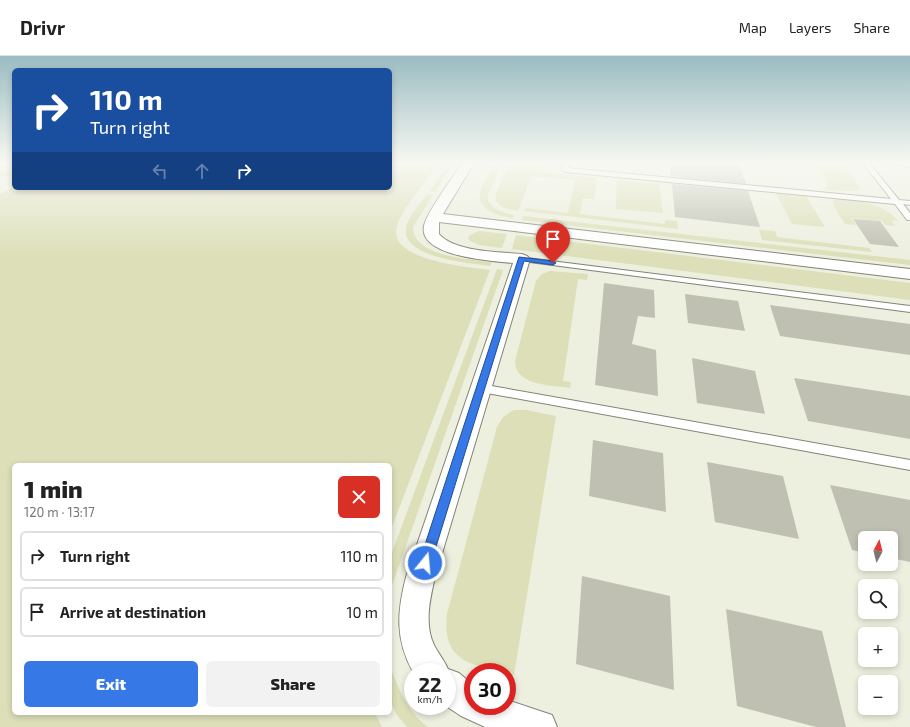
<!DOCTYPE html>
<meta charset="utf-8">
<style>
:root{--surface:#fff;--page:#f2f2f2;--text:#222;--muted:#767676;--line:#e0e0e0;--accent:#3678e6}
body{margin:0;font-family:"Exo 2",sans-serif;background:var(--page);color:var(--text);height:100vh;display:flex;flex-direction:column;font-size:15px;white-space:nowrap}
*{box-sizing:border-box;margin:0}
p{font-size:13px;color:var(--muted)}
.icon{flex:none;width:22px;height:22px;fill:none;stroke:currentColor;stroke-width:2;stroke-linecap:round;stroke-linejoin:round}
.map{position:relative;flex:1;overflow:hidden}
.sheet{position:absolute;left:12px;top:407px;width:380px;height:252px;display:flex;flex-direction:column;background:var(--surface);border-radius:6px;box-shadow:0 2px 6px #0003}
.sheet>*{flex:none}
.guide{position:absolute;left:12px;top:12px;width:380px;height:122px;border-radius:6px;box-shadow:0 2px 6px #0003;background:#1a4fa0;color:#fff;overflow:hidden}
.needle{width:26px;rotate:7deg}
.controls{position:absolute;left:858px;top:475px;display:grid;gap:8px}
.controls a{display:grid;place-items:center;width:40px;height:40px;border-radius:6px;background:var(--surface);box-shadow:0 2px 6px #0003;font-size:20px}
.speed{position:absolute;left:404px;top:607px;display:flex;gap:8px;font-size:20px;font-weight:700;text-align:center}
.speed>*{display:grid;place-content:center;width:52px;height:52px;border-radius:50%;background:var(--surface);box-shadow:0 2px 6px #0003;line-height:1}
.speed small{font-size:10px;font-weight:400}
.speed .limit{border:6px solid #d22;background:#fff;color:#111}
.pin{position:absolute;display:grid;place-items:center;width:34px;height:34px;color:#fff;margin:-41px -17px;border-radius:50% 50% 50% 0;rotate:-45deg;box-shadow:0 0 4px #0007}
.pin .icon{rotate:45deg}
.me{position:absolute;width:44px;margin:-22px;rotate:17deg;stroke-linejoin:round;filter:drop-shadow(0 0 3px #0008)}
.turn{display:flex;align-items:center;gap:14px;height:84px;padding:0 12px;font-size:18px}
.turn .icon{width:52px;height:52px;stroke-width:2.5}
.turn b{display:block;font-size:28px;line-height:34px}
.lanes{display:flex;align-items:center;height:38px;padding:0 12px;background:#0003;justify-content:center;gap:20px;direction:ltr}
.lanes .off{opacity:.35}
.round{display:grid;place-items:center;flex:none;width:42px;height:42px;border-radius:6px;background:var(--page)}
.summary{display:flex;align-items:center;justify-content:space-between;height:68px;padding:0 12px}
h1{font-size:24px;font-weight:800;line-height:30px}
.cta{display:flex;gap:8px;margin-top:auto;padding:8px 12px}
.cta a{flex:1;height:46px;border-radius:6px;background:var(--accent);color:#fff;font-size:16px;font-weight:800;line-height:46px;text-align:center}
.cta a+a{background:var(--page);color:var(--text)}
ul{padding:0;list-style:none}
li{display:flex;align-items:center;gap:12px;height:50px;margin:0 8px 6px;padding:0 4px;border:2px solid var(--line);border-radius:6px}
li div{flex:1}
li b{display:block;font-size:15px}
li em{font-style:normal}
header{display:flex;align-items:center;gap:24px;box-sizing:border-box;height:56px;padding:0 20px;background:var(--surface);border-bottom:1px solid var(--line)}
header strong{font-size:19px}
nav{display:flex;gap:22px;margin-inline-start:auto;font-size:14px}
.map>svg:first-child{display:block}
.green{fill:#dcdfb7}
.building{fill:#bfc0b1}
.lines{fill:none;stroke-linecap:round;stroke-linejoin:round}
.lane-casing{stroke:#828375;stroke-width:2}
.street-casing{stroke:#828375;stroke-width:2}
.lane{fill:#fff;fill-rule:evenodd}
.street{fill:#fff;fill-rule:evenodd}
.route{fill:#3678e6;stroke:#234e96}
</style>
<header>
<strong>Drivr</strong>
<nav><a>Map</a><a>Layers</a><a>Share</a></nav>
</header>
<div class="map">
<svg width="910" height="671" viewBox="0 0 910 671">
<rect width="100%" height="100%" fill="#edefdf"/>
<!-- green -->
<g class="green">
<polygon points="0,107 14,107 14,122 0,120"/>
<path d="M390,107H440C427,124 403,151 397,170C386,205 470,211 490,214L390,476V409H14V657H375L382,671H0V138L14,131L284,132L333,134L338,132H390Z"/>
<polygon points="449,107 454,107 435,136 429,136"/>
<path d="M495,107H503L489,136C483,151 503,157 514,159L513,162C502,161 477,154 480,139C481,128 491,117 495,107Z"/>
<polygon points="510,107 545,107 542,116 597,122 594,143 583,142 580,158 665,168 665,164 677,165 678,173 524,155 526,152 568,157 575,124 531,120 518,155 504,152 496,145 496,137"/>
<polygon points="791,107 824,107 845,112 861,133 851,135 826,134 824,130 828,131 825,126 828,126 821,115 818,115 815,111 792,109"/>
<polygon points="617,124 659,128 663,157 616,153"/>
<polygon points="776,137 806,140 825,171 792,168"/>
<path d="M427,138L433,139L413,171C413,201 470,203 492,206L490,210C471,207 401,202 406,172C408,160 420,148 427,138Z"/>
<path d="M840,143C860,145 885,148 898,165L891,164L895,170L885,169L882,165L851,162L856,169L845,168L834,151L833,144Z"/>
<polygon points="523,160 910,204 910,209 522,164"/>
<polygon points="759,174 775,175 777,181 869,192 872,196 762,184"/>
<polygon points="479,175 507,178 502,192 480,189 470,185 468,182 470,179"/>
<polygon points="516,179 910,227 910,244 512,193"/>
<polygon points="497,213 503,214 390,535 390,502"/>
<path d="M550,215L588,218L587,224L578,223L563,325L571,326L570,332C552,329 515,330 515,305L536,225L542,218Z"/>
<path d="M514,354H526L556,360L514,619L507,617V616C499,616 490,613 482,611C452,603 444,588 447,558L497,371L503,361Z"/>
<path d="M390,610C398,632 408,657 428,671H407L397,659L390,645Z"/>
</g>
<!-- building -->
<g class="building">
<polygon points="670,107 738,107 746,128 671,120"/>
<polygon points="672,128 748,135 760,171 675,161"/>
<polygon points="853,163 880,165 899,191 870,188"/>
<polygon points="604,227 654,234 655,262 638,260 632,288 656,294 658,340 595,329"/>
<polygon points="685,238 738,245 745,275 688,267"/>
<polygon points="770,249 910,268 910,299 780,280"/>
<polygon points="692,302 755,315 765,358 697,347"/>
<polygon points="794,322 910,340 910,383 808,365"/>
<polygon points="593,384 663,397 666,456 589,440"/>
<polygon points="707,406 783,420 799,483 715,466"/>
<polygon points="830,429 910,444 910,506 891,502 891,482 865,482 865,497 852,494"/>
<polygon points="582,520 670,540 674,634 576,608"/>
<polygon points="726,553 822,575 846,671 816,671 737,650"/>
</g>
<g class="lines">
<!-- lane casing -->
<g class="lane-casing">
<g id="lane">
<polygon points="563,107 569,107 568,112 891,143 863,107 869,107 899,144 910,145 910,149 903,148 910,157 910,164 907,164 895,148 565,116 562,114"/>
<polygon points="889,107 910,107 910,111"/>
<polygon points="519,201 910,250 910,256 522,205 518,203"/>
<polygon points="480,328 910,404 910,414 476,335 475,332 476,329"/>
</g>
</g>
<!-- street casing -->
<g class="street-casing">
<path id="street" d="M462,107H474L443,158L910,213V223L439,166V178C454,196 500,196 522,198L527,200L530,203L435,521C430,543 424,568 434,589C438,597 444,604 448,613L459,617L473,629V650H507V644L552,659L557,671H485L461,660L446,650L447,616H413C395,583 397,556 406,521L513,207C494,205 418,201 424,170C427,155 453,122 462,107Z"/>
</g>
<!-- lane -->
<use href="#lane" class="lane"/>
<!-- street -->
<use href="#street" class="street"/>
</g>
<!-- sky -->
<linearGradient id="sky" x2="0" y2="1"><stop stop-color="#9abcc2"/><stop offset="0.53" stop-color="#f7f8f1"/><stop offset="1" stop-color="#f7f8f1" stop-opacity="0"/></linearGradient>
<rect width="910" height="201" fill="url(#sky)"/>
<!-- route -->
<polygon class="route" points="519,201 553,205 556,207 553,209 524,205 431,507 429,511 425,513 421,511 419,507"/>
</svg>
<div class="controls">
<a><svg class="needle" viewBox="-14 -14 28 28"><path d="M0-13l5 13h-10z" fill="#e53935"/><path d="M0 13l5-13h-10z" fill="#767676"/></svg></a>
<a><svg class="icon" aria-label="search" viewBox="0 0 24 24"><circle cx="10" cy="10" r="6"/><path d="M15 15l6 6"/></svg></a>
<a>+</a>
<a>−</a>
</div>
<div class="speed"><div>22<small>km/h</small></div><div class="limit">30</div></div>
<div class="pin" style="left:553px;top:207px;background:#d93025"><svg class="icon" aria-label="arrive" viewBox="0 0 24 24"><path d="M6 21V4h12l-3 4 3 4H6"/></svg></div>
<svg class="me" style="left:425px;top:507px" viewBox="-20 -20 40 40"><circle r="17" fill="#3678e6" stroke="#fff" stroke-width="3"/><path d="M0-11L8 9 0 5-8 9z" fill="#fff"/></svg>
<div class="guide">
<div class="turn"><svg class="icon" aria-label="right" viewBox="0 0 24 24"><path d="M7 20v-9h11M14 6l5 5-5 5"/></svg><div><b>110 m</b>Turn right</div></div>
<div class="lanes"><svg class="icon off" aria-label="left" viewBox="0 0 24 24"><path d="M17 20v-9H6M10 6l-5 5 5 5"/></svg><svg class="icon off" aria-label="ahead" viewBox="0 0 24 24"><path d="M12 20V5M6 11l6-6 6 6"/></svg><svg class="icon" aria-label="right" viewBox="0 0 24 24"><path d="M7 20v-9h11M14 6l5 5-5 5"/></svg></div>
</div>
<section class="sheet">
<div class="summary"><div><h1>1 min</h1><p>120 m · 13:17</p></div><a class="round" style="background:#d93025;color:#fff"><svg class="icon" aria-label="close" viewBox="0 0 24 24"><path d="M6 6l12 12M18 6L6 18"/></svg></a></div>
<ul>
<li><svg class="icon" aria-label="right" viewBox="0 0 24 24"><path d="M7 20v-9h11M14 6l5 5-5 5"/></svg><div><b>Turn right</b></div><em>110 m</em></li>
<li><svg class="icon" aria-label="arrive" viewBox="0 0 24 24"><path d="M6 21V4h12l-3 4 3 4H6"/></svg><div><b>Arrive at destination</b></div><em>10 m</em></li>
</ul>
<div class="cta"><a>Exit</a><a>Share</a></div>
</section>
</div>
